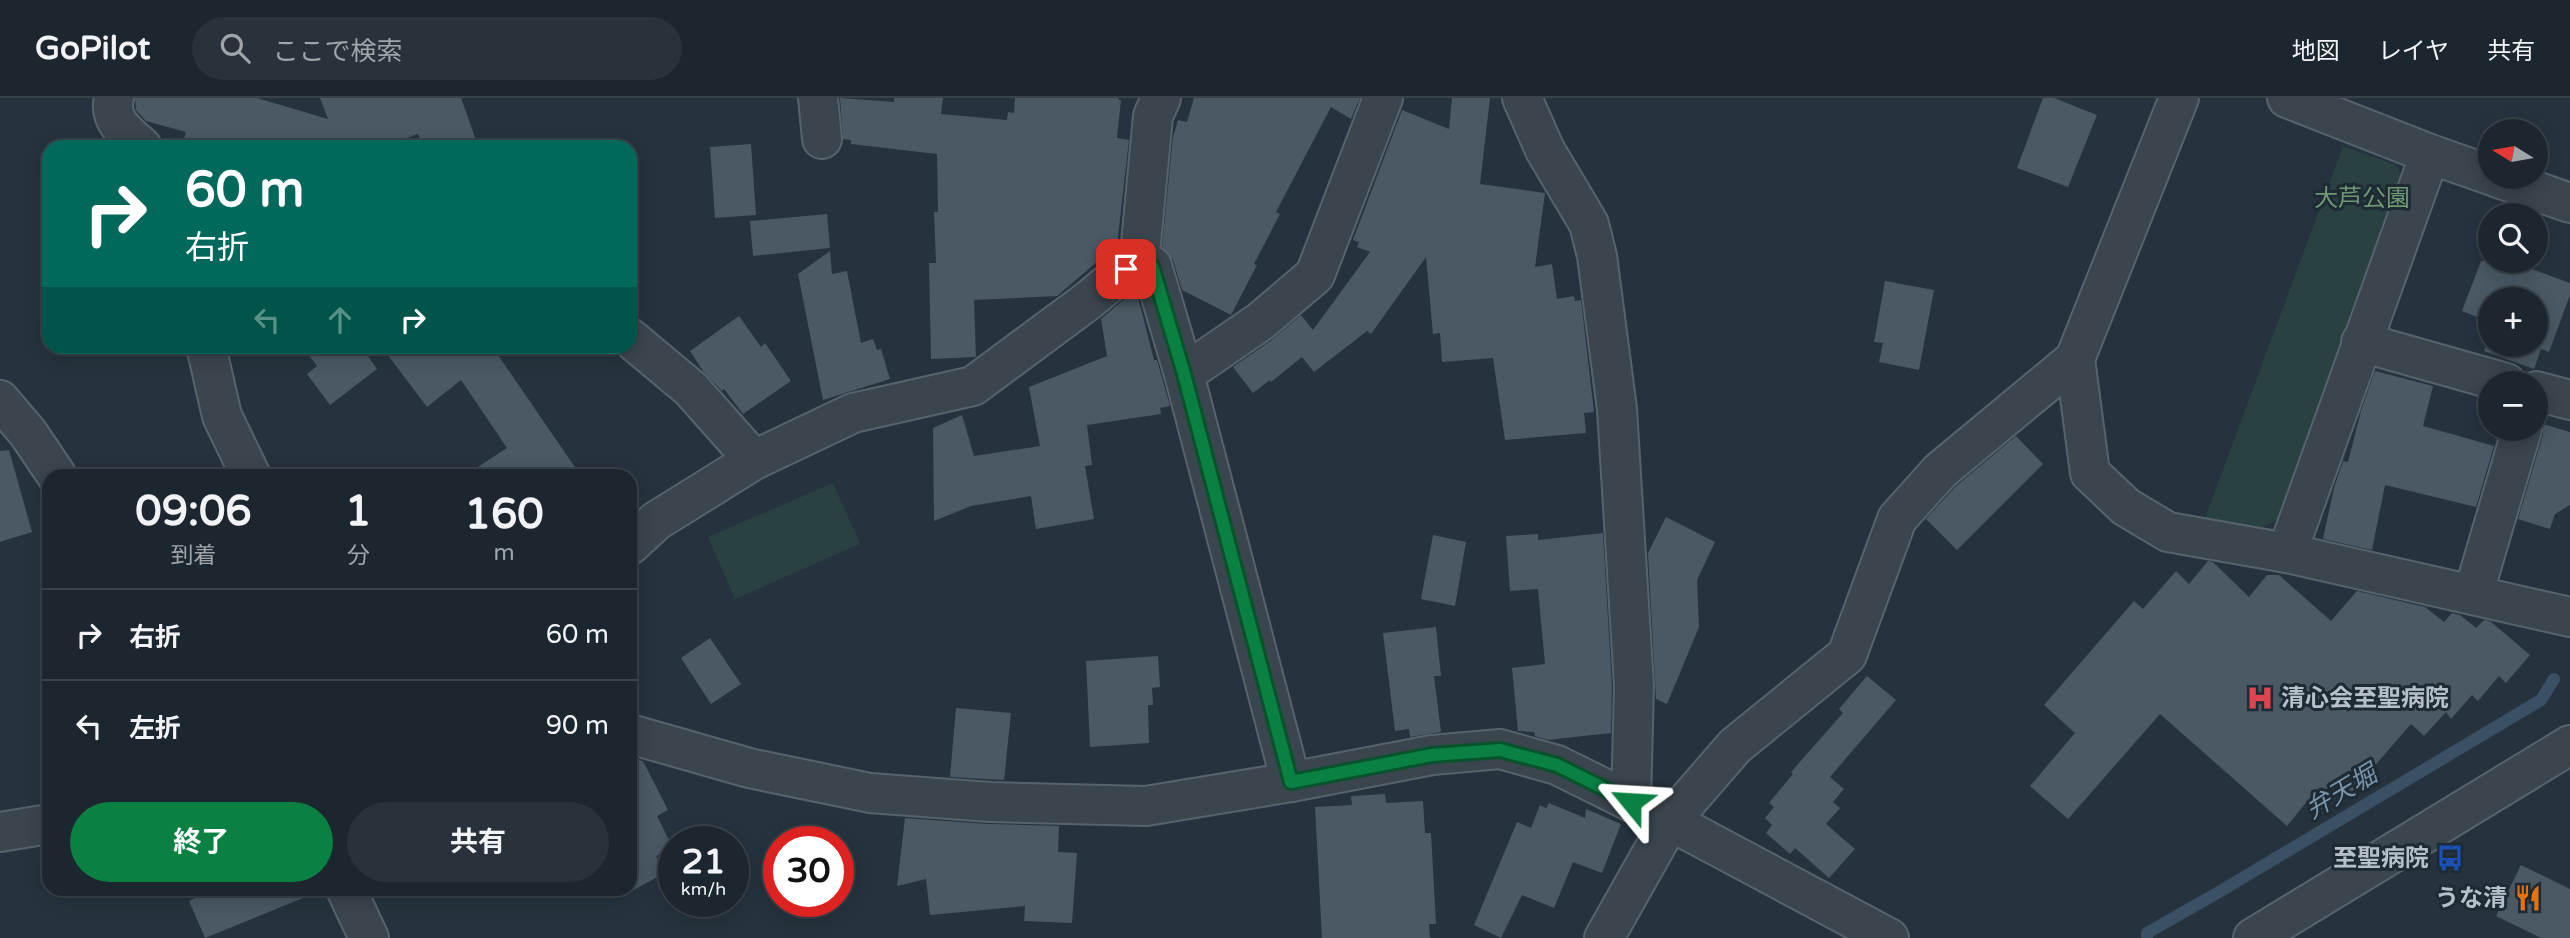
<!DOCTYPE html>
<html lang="ja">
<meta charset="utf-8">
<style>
:root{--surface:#1c262e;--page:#29323a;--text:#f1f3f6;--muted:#a0a5aa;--line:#3a434a;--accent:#0b8043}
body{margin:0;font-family:"Varela Round","Noto Sans JP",sans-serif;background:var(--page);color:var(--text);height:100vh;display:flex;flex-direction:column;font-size:26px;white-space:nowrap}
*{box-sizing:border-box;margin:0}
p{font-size:23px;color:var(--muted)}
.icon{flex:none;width:38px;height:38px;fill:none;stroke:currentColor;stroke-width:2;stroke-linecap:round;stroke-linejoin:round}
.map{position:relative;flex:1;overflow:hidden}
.sheet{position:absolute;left:42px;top:371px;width:595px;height:427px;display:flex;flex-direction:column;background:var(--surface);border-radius:21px;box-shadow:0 4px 18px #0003,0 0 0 2px var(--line)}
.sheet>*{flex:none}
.hud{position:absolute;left:42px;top:42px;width:595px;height:214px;border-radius:21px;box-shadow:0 4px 18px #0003,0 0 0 2px var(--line);background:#00695c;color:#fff;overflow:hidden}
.needle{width:46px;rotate:281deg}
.fabs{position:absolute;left:2478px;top:21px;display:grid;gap:14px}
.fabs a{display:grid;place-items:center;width:70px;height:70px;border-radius:50%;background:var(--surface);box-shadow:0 4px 18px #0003,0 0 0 2px var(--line);font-size:35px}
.speed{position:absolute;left:658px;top:728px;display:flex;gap:14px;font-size:35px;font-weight:700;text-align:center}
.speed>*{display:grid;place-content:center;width:91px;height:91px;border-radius:50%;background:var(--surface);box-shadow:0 4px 18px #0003,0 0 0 2px var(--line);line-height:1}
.speed small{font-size:18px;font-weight:400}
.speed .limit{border:10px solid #d22;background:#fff;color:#111}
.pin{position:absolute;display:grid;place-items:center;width:60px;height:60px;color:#fff;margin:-30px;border-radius:14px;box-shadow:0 4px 10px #0006}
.me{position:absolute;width:77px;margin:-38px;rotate:297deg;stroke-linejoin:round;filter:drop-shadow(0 0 5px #0008)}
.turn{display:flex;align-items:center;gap:24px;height:147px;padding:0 28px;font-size:32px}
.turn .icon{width:91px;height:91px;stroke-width:2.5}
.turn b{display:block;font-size:49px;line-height:60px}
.lanes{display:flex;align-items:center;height:66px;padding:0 28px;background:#0003;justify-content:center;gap:35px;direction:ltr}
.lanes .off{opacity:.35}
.eta{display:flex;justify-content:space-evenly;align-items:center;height:119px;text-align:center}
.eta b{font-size:42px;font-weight:700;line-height:49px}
.primary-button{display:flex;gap:14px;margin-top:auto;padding:14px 28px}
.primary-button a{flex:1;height:80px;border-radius:42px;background:var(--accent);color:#fff;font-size:28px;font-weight:700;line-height:80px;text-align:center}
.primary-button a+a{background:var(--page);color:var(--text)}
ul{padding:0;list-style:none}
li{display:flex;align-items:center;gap:21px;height:91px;padding:0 28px;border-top:2px solid var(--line)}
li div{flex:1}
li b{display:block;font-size:26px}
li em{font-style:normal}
header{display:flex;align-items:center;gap:42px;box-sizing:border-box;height:98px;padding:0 35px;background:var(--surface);border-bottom:2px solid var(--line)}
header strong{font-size:33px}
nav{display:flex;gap:38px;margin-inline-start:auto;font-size:24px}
.search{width:490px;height:63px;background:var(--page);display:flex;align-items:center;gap:18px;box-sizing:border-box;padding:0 24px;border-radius:38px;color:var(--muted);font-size:26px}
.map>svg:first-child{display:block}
.green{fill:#294140}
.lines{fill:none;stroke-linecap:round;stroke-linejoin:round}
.stream{stroke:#3a5165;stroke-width:12}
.building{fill:#4a5964}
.minor-casing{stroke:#57636c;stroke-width:42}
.minor{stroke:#3a454e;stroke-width:38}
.route-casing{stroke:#07532c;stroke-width:18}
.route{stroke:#0b8043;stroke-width:12}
.labels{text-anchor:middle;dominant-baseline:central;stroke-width:6;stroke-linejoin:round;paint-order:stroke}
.park-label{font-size:24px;fill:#6e9973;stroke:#1e2a34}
.poi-label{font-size:24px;font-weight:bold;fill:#b6c0c9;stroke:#1e2a34;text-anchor:end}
.water-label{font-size:26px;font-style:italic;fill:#7794ab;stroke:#1e2a34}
</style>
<header>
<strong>GoPilot</strong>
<div class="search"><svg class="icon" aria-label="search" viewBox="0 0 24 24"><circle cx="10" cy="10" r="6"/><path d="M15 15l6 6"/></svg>ここで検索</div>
<nav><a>地図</a><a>レイヤ</a><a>共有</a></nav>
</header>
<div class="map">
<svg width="2570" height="840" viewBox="0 0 2570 840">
<rect width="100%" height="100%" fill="#26333e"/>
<!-- green -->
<g class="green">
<polygon points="2343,48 2396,67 2405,86 2280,421 2248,436 2204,423"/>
<polygon points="833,385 860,446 735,501 708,439"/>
</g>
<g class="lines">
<!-- stream -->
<polyline class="stream" points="2147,840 2147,835 2219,794 2541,602 2554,581"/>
</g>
<!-- building -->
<g class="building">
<polygon points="135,0 257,0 328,21 320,0 461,0 476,42 456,49 423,49 418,36 396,44 395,42 395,49 200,49 183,44 186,34 146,23 136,12"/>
<polygon points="840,0 894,4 894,0 943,0 941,16 1007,22 1008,14 1014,15 1015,0 1119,0 1118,2 1121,2 1117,40 1129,42 1117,147 1057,198 974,202 976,259 931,261 929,165 936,165 934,114 938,114 937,56 851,46 851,42 843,41"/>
<polygon points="1194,0 1360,0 1351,21 1331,9 1276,114 1280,116 1254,166 1257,167 1231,217 1182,192 1173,162 1162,149 1173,39 1178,22 1187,24"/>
<polygon points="1452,0 1490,0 1480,86 1545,95 1535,169 1552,166 1557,201 1574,198 1575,203 1581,202 1594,314 1584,315 1586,335 1505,342 1493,260 1442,264 1440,235 1433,236 1426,159 1371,236 1367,233 1314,274 1302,259 1271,284 1270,282 1253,295 1233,269 1273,241 1301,217 1313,232 1370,154 1357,149 1359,144 1353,142 1402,12 1449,31"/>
<polygon points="2043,0 2054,0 2097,17 2068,89 2017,70"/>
<polygon points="751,46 756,117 715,120 710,49"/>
<polygon points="827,116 830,150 753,158 750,123"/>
<polygon points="830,153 832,176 847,173 861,245 873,241 877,252 881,251 890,281 823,302 798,176"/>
<polygon points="2481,163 2502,163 2515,167 2516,165 2570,185 2570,197 2549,254 2541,251 2534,271 2484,253 2490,237 2490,247 2536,247 2536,201 2490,201 2490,224 2462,213"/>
<polygon points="1885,183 1934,192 1919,272 1879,264 1883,245 1874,244"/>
<polygon points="1136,191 1154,262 1157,262 1170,308 1160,310 1161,316 1087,327 1092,367 1085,368 1094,421 1036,431 1031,398 971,408 934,423 933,330 962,317 974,358 1040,348 1029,289 1107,258 1101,221"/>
<polygon points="739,218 761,249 765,245 791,283 743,316 724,291 722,293 703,273 690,253"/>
<polygon points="302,248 361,248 377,271 330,307 307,276 317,268"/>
<polygon points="381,248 503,248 496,254 581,378 464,378 507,350 461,282 427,309"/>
<polygon points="2375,273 2433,288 2423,328 2494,348 2476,409 2385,387 2372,452 2323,441 2334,390 2343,363 2348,364 2361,313"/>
<polygon points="2543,326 2570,334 2570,407 2555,416 2550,431 2518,421 2543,337"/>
<polygon points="2016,338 2043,366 1957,452 1926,421 1955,389"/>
<polygon points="9,352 32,434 0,444 0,353"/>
<polygon points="1666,419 1715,444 1697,482 1699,529 1667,606 1656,601 1648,455"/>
<polygon points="1603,435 1612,588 1611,635 1547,642 1535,638 1534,634 1518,633 1512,570 1545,566 1538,491 1510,493 1506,438 1538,436 1538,442"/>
<polygon points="1433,437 1466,444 1455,508 1421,501"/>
<polygon points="2208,463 2213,464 2249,499 2267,477 2279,477 2331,523 2357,493 2425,509 2444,524 2452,515 2460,517 2476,530 2484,522 2490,523 2530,557 2506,585 2499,578 2478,603 2472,597 2451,621 2446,614 2424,638 2411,626 2351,695 2343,688 2321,712 2309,701 2287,728 2160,616 2068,721 2030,688 2075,635 2044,607 2134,503 2143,511 2176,473 2189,486"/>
<polygon points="1436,529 1441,578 1434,578 1441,634 1410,639 1409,631 1395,633 1383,535"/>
<polygon points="710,540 741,586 711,606 681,560"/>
<polygon points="1158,558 1160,589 1152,590 1153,607 1148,607 1149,645 1090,649 1086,563"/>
<polygon points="1867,578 1896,602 1830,679 1844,691 1833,704 1840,710 1826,726 1855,751 1829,780 1795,750 1790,756 1766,735 1772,727 1765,720 1774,709 1769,705 1793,676 1791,674 1843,615 1839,611"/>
<polygon points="956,610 1011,615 1004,682 950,679"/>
<polygon points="630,659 643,663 668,712 657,718 673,750 656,758 665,775 630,794"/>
<polygon points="1385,696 1386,705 1423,703 1425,735 1431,735 1436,826 1429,826 1430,840 1322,840 1315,709 1352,707 1351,698"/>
<polygon points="1549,705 1585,720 1586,711 1621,726 1602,775 1573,764 1554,810 1522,797 1501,840 1474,827 1517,724 1531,730 1540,707 1546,710"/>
<polygon points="905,720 988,726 1059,728 1058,754 1077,755 1072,825 1024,823 1025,808 930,817 926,781 897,788"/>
<polygon points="2521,767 2570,791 2570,840 2541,840 2496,818"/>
<polygon points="217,791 320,791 320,793 205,840 189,803"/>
</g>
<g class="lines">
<!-- minor casing -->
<g class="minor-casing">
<g id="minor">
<path d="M114,0C108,22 127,36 142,49"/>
<polyline points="818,0 822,41"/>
<polyline points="1522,0 1545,52 1589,126 1597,158 1617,311 1634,588 1631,704"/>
<polyline points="2179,0 2075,261 2090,375 2126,409 2168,434 2287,455 2570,519"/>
<polyline points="2287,0 2430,56 2490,77"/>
<polyline points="2495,79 2570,105"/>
<polyline points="1137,158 1152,168 1184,276 1291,684"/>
<polyline points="630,240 691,291 754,362"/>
<polyline points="2361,244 2506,285"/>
<polyline points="206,248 222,318 251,378"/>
<polyline points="1184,276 1261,223 1315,177 1383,0"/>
<polyline points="2536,293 2570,302"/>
<polyline points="0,302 28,335 57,378"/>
<polyline points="630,447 656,423 754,362 853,315 973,288 1089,202 1126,171 1137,158 1141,145 1153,18 1161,0"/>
<polyline points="2287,455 2430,56"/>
<polyline points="2473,497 2522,331"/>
<polyline points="630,636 749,670 870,695 990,704 1146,708 1291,684 1432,657 1500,651 1557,667 1670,723 1889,840"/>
<polyline points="0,734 49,726"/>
<polyline points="346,791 369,840"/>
<polyline points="1604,840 1670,723 1735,648 1847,557 1897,421 1940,373 2075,261"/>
<polyline points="2253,840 2570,647"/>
</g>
</g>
<!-- minor -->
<use href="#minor" class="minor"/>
</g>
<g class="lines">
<!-- route casing -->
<g class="route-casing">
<polyline id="route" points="1126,171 1137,158 1152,168 1184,276 1291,684 1432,657 1500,652 1557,667 1631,704"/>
</g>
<!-- route -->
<use href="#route" class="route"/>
</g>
<!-- icons -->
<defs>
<g id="hospital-bare" transform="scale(2.1)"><path d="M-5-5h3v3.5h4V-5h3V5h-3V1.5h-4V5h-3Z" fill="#e0444e" stroke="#1e2a34" stroke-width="2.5" paint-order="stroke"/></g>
<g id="bus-bare" transform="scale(2.1)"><path d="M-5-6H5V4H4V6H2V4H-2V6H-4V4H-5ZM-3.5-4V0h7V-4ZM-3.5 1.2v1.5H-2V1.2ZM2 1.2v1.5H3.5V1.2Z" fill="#1a4fb4" stroke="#1e2a34" stroke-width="2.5" paint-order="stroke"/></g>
<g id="restaurant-bare" transform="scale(2.1)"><path d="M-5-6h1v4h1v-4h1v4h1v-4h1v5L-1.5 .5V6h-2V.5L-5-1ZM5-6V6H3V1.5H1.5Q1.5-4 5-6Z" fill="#e8710a" stroke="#1e2a34" stroke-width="2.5" paint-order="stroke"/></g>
</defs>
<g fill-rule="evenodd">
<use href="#hospital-bare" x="2260" y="600"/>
<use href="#bus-bare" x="2450" y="760"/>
<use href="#restaurant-bare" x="2528" y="800"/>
</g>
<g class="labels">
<!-- park labels -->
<g class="park-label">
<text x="2362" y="100">大芦公園</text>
</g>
<!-- poi labels -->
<g class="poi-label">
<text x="2281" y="600" text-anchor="start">清心会至聖病院</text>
<text x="2429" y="760">至聖病院</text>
<text x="2507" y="800">うな清</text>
</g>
<!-- water labels -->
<g class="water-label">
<text transform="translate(2341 694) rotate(-31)">弁天堀</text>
</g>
</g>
</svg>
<div class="fabs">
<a><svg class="needle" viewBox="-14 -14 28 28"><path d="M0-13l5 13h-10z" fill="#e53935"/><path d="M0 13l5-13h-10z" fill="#a0a5aa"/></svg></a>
<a><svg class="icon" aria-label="search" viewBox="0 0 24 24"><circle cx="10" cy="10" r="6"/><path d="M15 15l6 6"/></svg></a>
<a>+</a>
<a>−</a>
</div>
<div class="speed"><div>21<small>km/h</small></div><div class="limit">30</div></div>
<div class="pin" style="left:1126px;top:171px;background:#d93025"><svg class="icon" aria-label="arrive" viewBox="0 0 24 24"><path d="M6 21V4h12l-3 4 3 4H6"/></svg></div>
<svg class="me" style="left:1631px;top:704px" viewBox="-20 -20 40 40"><path d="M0-17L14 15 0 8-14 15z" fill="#0b8043" stroke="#fff" stroke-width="4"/></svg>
<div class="hud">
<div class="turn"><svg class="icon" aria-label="right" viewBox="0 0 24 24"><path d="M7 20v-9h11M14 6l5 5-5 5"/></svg><div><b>60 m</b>右折</div></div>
<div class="lanes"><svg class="icon off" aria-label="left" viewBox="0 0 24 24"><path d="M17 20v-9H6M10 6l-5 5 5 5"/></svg><svg class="icon off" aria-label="ahead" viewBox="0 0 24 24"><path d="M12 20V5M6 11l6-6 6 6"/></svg><svg class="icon" aria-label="right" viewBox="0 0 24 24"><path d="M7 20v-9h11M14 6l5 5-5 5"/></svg></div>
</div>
<section class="sheet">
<div class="eta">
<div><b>09:06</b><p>到着</p></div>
<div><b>1</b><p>分</p></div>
<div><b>160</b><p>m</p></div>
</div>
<ul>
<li><svg class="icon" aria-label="right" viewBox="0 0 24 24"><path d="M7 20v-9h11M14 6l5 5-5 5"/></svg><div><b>右折</b></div><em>60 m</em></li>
<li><svg class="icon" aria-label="left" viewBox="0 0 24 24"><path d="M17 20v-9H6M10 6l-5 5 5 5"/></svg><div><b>左折</b></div><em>90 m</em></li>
</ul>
<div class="primary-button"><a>終了</a><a>共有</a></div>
</section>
</div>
